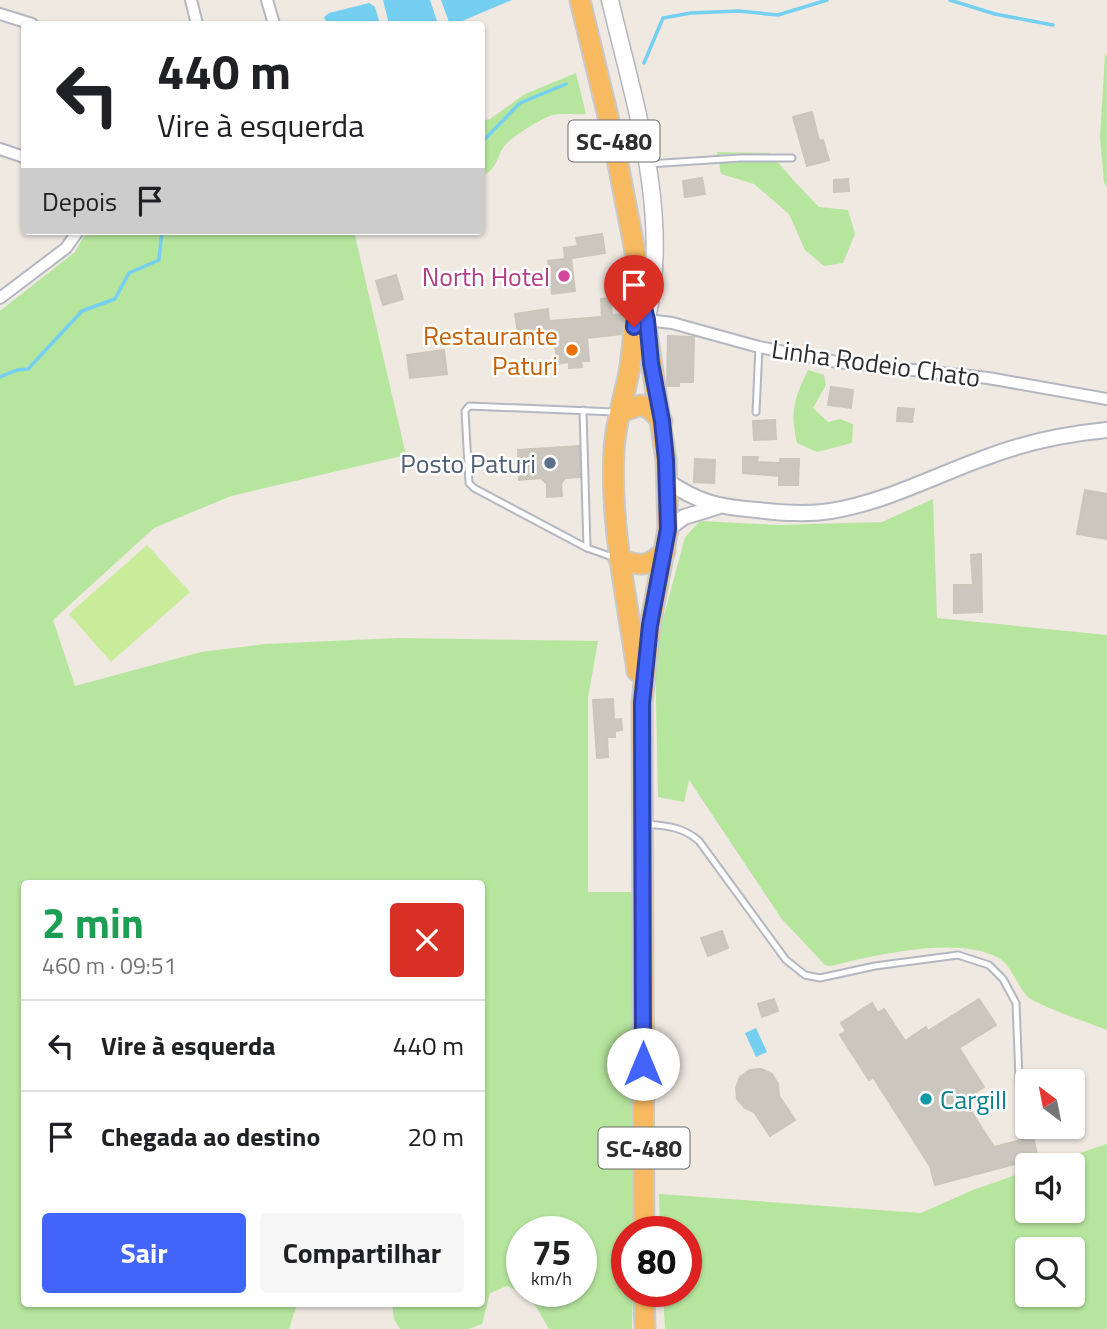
<!DOCTYPE html>
<html lang="pt">
<meta charset="utf-8">
<style>
:root{--surface:#fff;--page:#f6f6f6;--text:#202124;--muted:#757577;--line:#e0e0e0;--accent:#4264fb}
body{margin:0;font-family:"Titillium Web",sans-serif;background:var(--page);color:var(--text);height:100vh;display:flex;flex-direction:column;font-size:26px;white-space:nowrap}
*{box-sizing:border-box;margin:0}
p{font-size:23px;color:var(--muted)}
.icon{flex:none;width:38px;height:38px;fill:none;stroke:currentColor;stroke-width:2;stroke-linecap:round;stroke-linejoin:round}
.map{position:relative;flex:1;overflow:hidden}
.drawer{position:absolute;left:21px;top:880px;width:464px;height:427px;display:flex;flex-direction:column;background:var(--surface);border-radius:7px;box-shadow:0 2px 5px #0004}
.drawer>*{flex:none}
.top-card{position:absolute;left:21px;top:21px;width:464px;height:214px;border-radius:7px;box-shadow:0 2px 5px #0004;background:#fff;color:var(--text);overflow:hidden}
.needle{width:46px;rotate:328deg}
.buttons{position:absolute;left:1015px;top:1069px;display:grid;gap:14px}
.buttons a{display:grid;place-items:center;width:70px;height:70px;border-radius:7px;background:var(--surface);box-shadow:0 2px 5px #0004;font-size:35px}
.speed{position:absolute;left:506px;top:1216px;display:flex;gap:14px;font-size:35px;font-weight:700;text-align:center}
.speed>*{display:grid;place-content:center;width:91px;height:91px;border-radius:50%;background:var(--surface);box-shadow:0 2px 5px #0004;line-height:1}
.speed small{font-size:18px;font-weight:400}
.speed .limit{border:10px solid #d22;background:#fff;color:#111}
.pin{position:absolute;display:grid;place-items:center;width:60px;height:60px;color:#fff;margin:-72px -30px;border-radius:50% 50% 50% 0;rotate:-45deg;box-shadow:0 0 7px #0007}
.pin .icon{rotate:45deg}
.me{position:absolute;width:77px;margin:-38px;rotate:0deg;stroke-linejoin:round;filter:drop-shadow(0 0 5px #0008)}
.turn{display:flex;align-items:center;gap:24px;height:147px;padding:0 21px;font-size:32px}
.turn .icon{width:91px;height:91px;stroke-width:2.5}
.turn b{display:block;font-size:49px;line-height:60px}
.then{display:flex;align-items:center;height:66px;padding:0 21px;background:#0003;gap:14px;font-size:26px}
.round{display:grid;place-items:center;flex:none;width:74px;height:74px;border-radius:7px;background:var(--page)}
.head{display:flex;align-items:center;justify-content:space-between;height:119px;padding:0 21px}
h1{font-size:42px;font-weight:700;line-height:52px;color:#1e9e55}
.action{display:flex;gap:14px;margin-top:auto;padding:14px 21px}
.action a{flex:1;height:80px;border-radius:7px;background:var(--accent);color:#fff;font-size:28px;font-weight:700;line-height:80px;text-align:center}
.action a+a{background:var(--page);color:var(--text)}
ul{padding:0;list-style:none}
li{display:flex;align-items:center;gap:21px;height:91px;padding:0 21px;border-top:2px solid var(--line)}
li div{flex:1}
li b{display:block;font-size:26px}
li em{font-style:normal}
.map>svg:first-child{display:block}
.green{fill:#b6e59e;fill-rule:evenodd}
.pitch{fill:#c9ec9a}
.water{fill:#75cff0}
.lines{fill:none;stroke-linecap:round;stroke-linejoin:round}
.stream{stroke:#75cff0;stroke-width:3.5}
.building{fill:#cbc7bf;stroke:#cbc5ba;stroke-width:2}
.service-casing{stroke:#b4b7c1;stroke-width:9}
.minor-casing{stroke:#b4b7c1;stroke-width:14}
.tertiary-casing{stroke:#b4b7c1;stroke-width:18}
.secondary-casing{stroke:#b4b7c1;stroke-width:19}
.trunk-casing{stroke:#c9c9c9;stroke-width:23}
.service{stroke:#fff;stroke-width:5}
.minor{stroke:#fff;stroke-width:10}
.tertiary{stroke:#fff;stroke-width:14}
.secondary{stroke:#fff;stroke-width:16}
.trunk{stroke:#f8ba60;stroke-width:19}
.route-casing{stroke:#2b41a3;stroke-width:18}
.route{stroke:#4264fb;stroke-width:12}
.hotel-dot{fill:#d1479c;stroke:#fff;stroke-width:2.5}
.food-dot{fill:#e8710a;stroke:#fff;stroke-width:2.5}
.service-dot{fill:#5c6f8a;stroke:#fff;stroke-width:2.5}
.culture-dot{fill:#0f9aa8;stroke:#fff;stroke-width:2.5}
.labels{text-anchor:middle;dominant-baseline:central;stroke-width:5;stroke-linejoin:round;paint-order:stroke}
.shield{fill:#fff;stroke:#6d6d6d;stroke-width:2}
.shield-label{font-size:24px;font-weight:bold;fill:#2e2e2e}
.hotel-label{font-size:26px;fill:#b23c85;stroke:#fff;text-anchor:end}
.food-label{font-size:26px;fill:#c56008;stroke:#fff;text-anchor:end}
.street-label{font-size:26px;fill:#2e2e2e;stroke:#fff}
.service-label{font-size:26px;fill:#4e5e75;stroke:#fff;text-anchor:end}
.culture-label{font-size:26px;fill:#0d838f;stroke:#fff;text-anchor:start}
</style>
<div class="map">
<svg width="1107" height="1329" viewBox="0 0 1107 1329">
<rect width="100%" height="100%" fill="#efe9e1"/>
<!-- green -->
<g class="green">
<polygon points="1105,55 1107,55 1107,188 1104,182 1100,137"/>
<path d="M576,73L586,114C575,115 563,113 553,115C543,117 508,139 503,148C495,161 498,168 481,177V121L490,119L525,94Z"/>
<polygon points="717,152 770,153 795,182 819,207 848,210 855,234 843,263 824,266 805,250 789,214 754,184 721,174"/>
<path d="M87,231H354L406,455L231,496L154,528L53,620L75,686L201,652L265,644L398,638L598,641L588,698V892H635L633,1232H626V1292H633L632,1329H549L530,1296L507,1286L490,1293L482,1324L468,1329H400L394,1319L392,1304H481V884H24V1304H297L296,1307L289,1329H0V311L75,252ZM522,1232H581V1292H522Z"/>
<path d="M808,370L824,375L826,385L813,408L828,422L840,419L853,424L852,443L817,452L797,443C790,410 794,399 808,370Z"/>
<path d="M933,499L937,618L1107,635V1030C1092,1024 1037,1005 1028,997C1017,986 1012,966 999,958C958,935 875,955 830,966L825,965L781,918L689,780L684,802L658,797L655,649L685,537L700,521L779,525L882,522Z"/>
<path d="M1107,1144V1329H665L663,1292H686V1232H660L659,1194L921,1213L973,1190L1027,1171V1211H1073V1166L1043,1165ZM1027,1250H1073V1295H1027Z"/>
</g>
<!-- pitch -->
<polygon class="pitch" points="147,545 190,592 111,662 69,614"/>
<!-- water -->
<g class="water">
<polygon points="383,0 430,0 438,24 389,24"/>
<polygon points="441,0 512,0 455,24 449,22"/>
<polygon points="369,3 375,7 380,24 327,24 324,17 329,13"/>
<polygon points="756,1028 767,1052 756,1057 745,1033"/>
</g>
<g class="lines">
<!-- stream -->
<g class="stream">
<polyline points="950,0 995,14 1053,25"/>
<polyline points="644,63 663,18 691,13 738,11 778,15 827,0"/>
<polyline points="481,143 520,103 566,84"/>
<polyline points="0,377 17,370 28,369 82,311 115,299 129,273 159,260 162,231"/>
</g>
</g>
<!-- building -->
<g class="building">
<polygon points="812,112 819,141 823,140 829,160 807,166 793,117"/>
<polygon points="702,178 705,194 685,197 683,181"/>
<polygon points="848,179 849,191 834,192 834,180"/>
<polygon points="602,234 605,253 566,259 571,258 575,291 552,294 548,261 565,259 564,248 578,246 576,238"/>
<polygon points="396,275 403,299 383,305 376,281"/>
<polygon points="610,298 612,315 623,314 621,334 587,338 589,361 581,361 582,367 569,368 569,362 557,364 554,334 519,339 515,314 548,309 549,321 602,317 601,299"/>
<polygon points="668,336 694,337 693,382 679,382 679,386 667,386"/>
<polygon points="444,350 447,374 410,378 407,355"/>
<polygon points="831,387 853,390 851,408 828,405"/>
<polygon points="898,408 914,409 912,422 897,421"/>
<polygon points="775,420 776,439 754,440 753,421"/>
<polygon points="579,446 580,477 565,478 561,484 562,496 547,497 547,484 541,478 519,480 518,450"/>
<polygon points="743,457 758,457 757,462 780,463 780,459 799,459 798,485 779,485 779,476 743,473"/>
<polygon points="695,459 715,460 714,483 694,482"/>
<polygon points="1085,490 1107,494 1107,539 1077,534"/>
<polygon points="981,554 982,612 954,613 954,585 973,585 971,555"/>
<polygon points="613,699 614,720 621,719 622,730 615,731 615,737 607,737 608,757 597,758 593,700"/>
<polygon points="722,931 728,948 708,956 701,938"/>
<polygon points="774,999 778,1011 762,1017 758,1004"/>
<polygon points="979,999 996,1025 959,1048 984,1087 964,1100 994,1147 1033,1137 1038,1158 935,1185 930,1166 873,1077 869,1080 840,1035 846,1031 841,1023 872,1003 878,1013 884,1009 905,1041 926,1027 928,1031"/>
<polygon points="761,1069 772,1074 778,1084 779,1096 795,1120 770,1136 754,1112 745,1108 737,1099 736,1088 740,1077 750,1070"/>
</g>
<g class="lines">
<!-- service casing -->
<g class="service-casing">
<g id="service">
<polyline points="648,164 740,158 792,158"/>
<polyline points="583,410 587,548"/>
<polyline points="614,412 469,406 465,411 469,483 474,488 587,548 615,558"/>
<polyline points="756,412 759,347"/>
<path d="M648,824C668,826 683,827 699,841L786,960L805,975L820,978L875,966L958,955L989,965L1003,979L1016,1003L1021,1129"/>
</g>
</g>
<!-- minor casing -->
<g class="minor-casing">
<g id="minor">
<polyline points="191,0 197,24"/>
<polyline points="267,0 274,24"/>
<polyline points="0,14 32,24"/>
<polyline points="0,149 24,157"/>
<polyline points="0,298 66,248 78,231"/>
<polyline points="647,320 672,323 759,347 837,362 988,378 1107,399"/>
</g>
</g>
<!-- tertiary casing -->
<g class="tertiary-casing">
<g id="tertiary">
<path d="M667,481C699,503 719,507 757,510C782,513 806,515 831,511C886,502 936,475 987,457C1026,442 1066,434 1107,430"/>
<polyline points="668,529 684,517 717,507"/>
</g>
</g>
<!-- secondary casing -->
<g class="secondary-casing">
<path id="secondary" d="M610,0C634,102 671,213 647,318"/>
</g>
<!-- trunk casing -->
<g class="trunk-casing">
<g id="trunk">
<polyline points="580,0 612,133 634,246 666,460 668,529 650,626 642,703 644,1232"/>
<path d="M636,302C634,325 633,349 629,372C624,398 615,424 614,451C610,526 627,597 637,671"/>
<polyline points="621,412 641,405 651,410 662,421"/>
<path d="M619,559C642,567 647,567 665,551"/>
<polyline points="644,1292 645,1329"/>
</g>
</g>
<!-- service -->
<use href="#service" class="service"/>
<!-- minor -->
<use href="#minor" class="minor"/>
<!-- tertiary -->
<use href="#tertiary" class="tertiary"/>
<!-- secondary -->
<use href="#secondary" class="secondary"/>
<!-- trunk -->
<use href="#trunk" class="trunk"/>
</g>
<g class="lines">
<!-- route casing -->
<g class="route-casing">
<polyline id="route" points="634,327 638,284 647,320 651,363 662,421 666,460 668,529 650,625 642,703 643,1064"/>
</g>
<!-- route -->
<use href="#route" class="route"/>
</g>
<!-- markers -->
<circle class="hotel-dot" cx="564" cy="276" r="7"/>
<circle class="food-dot" cx="572" cy="350" r="7"/>
<circle class="service-dot" cx="550" cy="463" r="7"/>
<circle class="culture-dot" cx="926" cy="1099" r="7"/>
<g class="labels">
<!-- shield labels -->
<g class="shield">
<rect x="568.5" y="120.5" width="91" height="41" rx="5"/>
<rect x="598.5" y="1127.5" width="91" height="41" rx="5"/>
</g>
<g class="shield-label">
<text x="614" y="141">SC-480</text>
<text x="644" y="1148">SC-480</text>
</g>
<!-- hotel labels -->
<g class="hotel-label">
<text x="550" y="276">North Hotel</text>
</g>
<!-- food labels -->
<g class="food-label">
<text x="558" y="335">Restaurante<tspan x="558" dy="30">Paturi</tspan></text>
</g>
<!-- street labels -->
<g class="street-label">
<text transform="translate(876 363) rotate(8)">Linha Rodeio Chato</text>
</g>
<!-- service labels -->
<g class="service-label">
<text x="536" y="463">Posto Paturi</text>
</g>
<!-- culture labels -->
<g class="culture-label">
<text x="940" y="1099">Cargill</text>
</g>
</g>
</svg>
<div class="buttons">
<a><svg class="needle" viewBox="-14 -14 28 28"><path d="M0-13l5 13h-10z" fill="#e53935"/><path d="M0 13l5-13h-10z" fill="#757577"/></svg></a>
<a><svg class="icon" aria-label="sound" viewBox="0 0 24 24"><path d="M4 9h4l5-4v14l-5-4H4zM17 9q2 3 0 6"/></svg></a>
<a><svg class="icon" aria-label="search" viewBox="0 0 24 24"><circle cx="10" cy="10" r="6"/><path d="M15 15l6 6"/></svg></a>
</div>
<div class="speed"><div>75<small>km/h</small></div><div class="limit">80</div></div>
<div class="pin" style="left:634px;top:327px;background:#d93025"><svg class="icon" aria-label="arrive" viewBox="0 0 24 24"><path d="M6 21V4h12l-3 4 3 4H6"/></svg></div>
<svg class="me" style="left:643px;top:1064px" viewBox="-20 -20 40 40"><circle r="19" fill="#fff"/><path d="M0-13L10 11 0 6-10 11z" fill="#4264fb"/></svg>
<div class="top-card">
<div class="turn"><svg class="icon" aria-label="left" viewBox="0 0 24 24"><path d="M17 20v-9H6M10 6l-5 5 5 5"/></svg><div><b>440 m</b>Vire à esquerda</div></div>
<div class="then">Depois<svg class="icon" aria-label="arrive" viewBox="0 0 24 24"><path d="M6 21V4h12l-3 4 3 4H6"/></svg></div>
</div>
<section class="drawer">
<div class="head"><div><h1>2 min</h1><p>460 m · 09:51</p></div><a class="round" style="background:#d93025;color:#fff"><svg class="icon" aria-label="close" viewBox="0 0 24 24"><path d="M6 6l12 12M18 6L6 18"/></svg></a></div>
<ul>
<li><svg class="icon" aria-label="left" viewBox="0 0 24 24"><path d="M17 20v-9H6M10 6l-5 5 5 5"/></svg><div><b>Vire à esquerda</b></div><em>440 m</em></li>
<li><svg class="icon" aria-label="arrive" viewBox="0 0 24 24"><path d="M6 21V4h12l-3 4 3 4H6"/></svg><div><b>Chegada ao destino</b></div><em>20 m</em></li>
</ul>
<div class="action"><a>Sair</a><a>Compartilhar</a></div>
</section>
</div>
